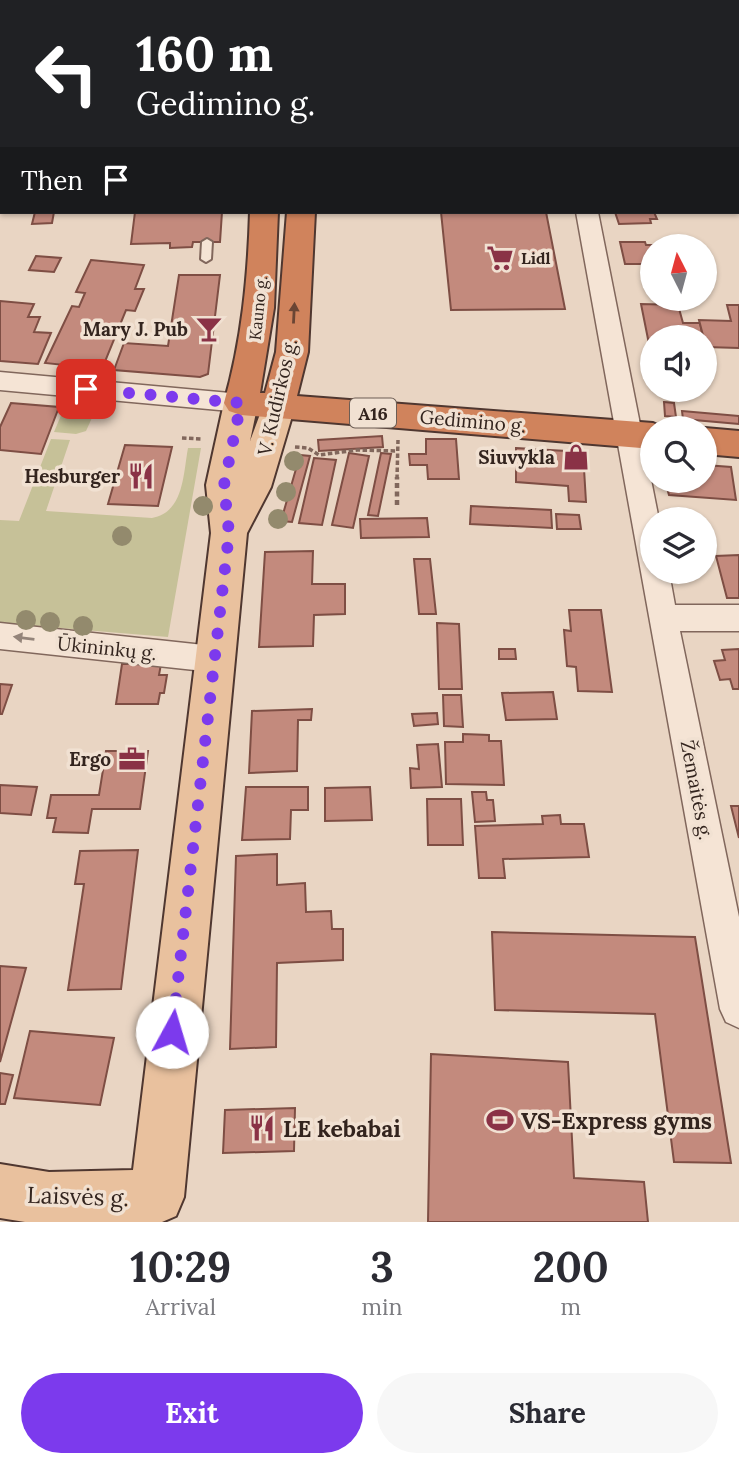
<!DOCTYPE html>
<meta charset="utf-8">
<style>
:root{--surface:#fff;--page:#f7f7f7;--text:#2b2b33;--muted:#7c7c81;--accent:#7c3aed}
body{margin:0;font-family:Lora,serif;background:var(--page);color:var(--text);height:100vh;display:flex;flex-direction:column;font-size:26px;white-space:nowrap}
*{box-sizing:border-box;margin:0}
p{font-size:23px;color:var(--muted)}
.icon{flex:none;width:38px;height:38px;fill:none;stroke:currentColor;stroke-width:2;stroke-linecap:round;stroke-linejoin:round}
.map{position:relative;height:1222px;overflow:hidden}
.sheet{display:flex;flex-direction:column;background:var(--surface);flex:1}
.sheet>*{flex:none}
.banner{position:absolute;left:0px;top:0px;width:740px;height:214px;box-shadow:0 2px 5px #0004;background:#202124;color:#fff;overflow:hidden}
.needle{width:46px;rotate:354deg}
.tools{position:absolute;left:640px;top:234px;display:grid;gap:14px}
.tools a{display:grid;place-items:center;width:77px;height:77px;border-radius:50%;background:var(--surface);box-shadow:0 2px 5px #0004;font-size:35px}
.pin{position:absolute;display:grid;place-items:center;width:60px;height:60px;color:#fff;margin:-30px;border-radius:14px;box-shadow:0 4px 10px #0006}
.me{position:absolute;width:77px;margin:-38px;rotate:6deg;stroke-linejoin:round;filter:drop-shadow(0 0 5px #0008)}
.turn{display:flex;align-items:center;gap:24px;height:147px;padding:0 21px;font-size:32px}
.turn .icon{width:91px;height:91px;stroke-width:2.5}
.turn b{display:block;font-size:49px;line-height:60px}
.then{display:flex;align-items:center;height:66px;padding:0 21px;background:#0003;gap:14px;font-size:26px}
.eta{display:flex;justify-content:space-evenly;align-items:center;height:119px;text-align:center}
.eta b{font-size:42px;font-weight:700;line-height:49px}
.primary-button{display:flex;gap:14px;margin-top:auto;padding:14px 21px}
.primary-button a{flex:1;height:80px;border-radius:42px;background:var(--accent);color:#fff;font-size:28px;font-weight:700;line-height:80px;text-align:center}
.primary-button a+a{background:var(--page);color:var(--text)}
.map>svg:first-child{display:block}
.green{fill:#c6c198}
.building{fill:#c38a7d;stroke:#7e4e44;stroke-width:2}
.lines{fill:none;stroke-linecap:round;stroke-linejoin:round}
.lane-casing{stroke:#81675c;stroke-width:4}
.street-casing{stroke:#81675c;stroke-width:3}
.secondary-casing{stroke:#63493f;stroke-width:4}
.primary-casing{stroke:#4f3730;stroke-width:4}
.highway-casing{stroke:#4f3730;stroke-width:4}
.path-far2{stroke:#81675c;stroke-width:2.5;stroke-dasharray:3.5 2.5;stroke-linecap:butt}
.path-far1{stroke:#81675c;stroke-width:3.5;stroke-dasharray:4.5 2.5;stroke-linecap:butt}
.path{stroke:#81675c;stroke-width:4.5;stroke-dasharray:5 3.5;stroke-linecap:butt}
.lane{fill:#f5e4d5;fill-rule:evenodd}
.street{fill:#f5e4d5;fill-rule:evenodd}
.secondary{fill:#f5e4d5;fill-rule:evenodd}
.primary{fill:#e9c19e;fill-rule:evenodd}
.highway{fill:#d0835c;fill-rule:evenodd}
.tree{fill:#938a6d}
.oneway{fill:#6a4534}
.oneway2{fill:#94847a}
.route{stroke:#7c3aed;stroke-width:12;stroke-dasharray:0 21.6}
.labels{text-anchor:middle;dominant-baseline:central;stroke-width:7;stroke-linejoin:round;paint-order:stroke}
.far-poi-label{font-size:16px;font-weight:bold;fill:#33241e;stroke:#f1e1d2;text-anchor:start}
.far-street-label{font-size:16px;fill:#33241e;stroke:#f1e1d2}
.shield{fill:#f1e1d2;stroke:#6c5d54;stroke-width:2}
.shield-label{font-size:18px;font-weight:bold;fill:#33241e}
.poi-label{font-size:19px;font-weight:bold;fill:#33241e;stroke:#f1e1d2;text-anchor:end}
.street-label{font-size:19px;fill:#33241e;stroke:#f1e1d2}
.near-poi-label{font-size:23px;font-weight:bold;fill:#33241e;stroke:#f1e1d2;text-anchor:start}
.near-street-label{font-size:23px;fill:#33241e;stroke:#f1e1d2}
</style>
<div class="map">
<svg width="739" height="1222" viewBox="0 0 739 1222">
<rect width="100%" height="100%" fill="#e9d5c3"/>
<!-- green -->
<g class="green">
<polygon points="65,406 96,409 86,431 76,434 54,432"/>
<path d="M51,439L70,440L46,511L152,518C184,512 183,475 188,448H201L168,637L0,623V520L19,521Z"/>
</g>
<!-- building -->
<g class="building">
<polygon points="0,185 2,212 54,212 52,223 32,224 35,212 0,213"/>
<polygon points="135,212 222,212 220,242 193,242 192,247 170,248 170,243 131,244"/>
<polygon points="441,212 546,212 565,309 451,310"/>
<polygon points="615,212 654,212 657,219 650,219 651,223 619,224"/>
<polygon points="620,242 645,242 646,245 654,245 653,252 649,252 650,256 653,256 653,264 625,264"/>
<polygon points="36,256 61,258 54,272 29,270"/>
<polygon points="91,260 144,265 135,289 144,289 135,311 126,310 102,369 45,363 72,306 79,307 85,293 76,292"/>
<polygon points="179,275 220,275 208,374 200,377 114,370 124,343 168,346"/>
<polygon points="0,301 34,304 28,317 40,317 34,332 51,333 38,364 0,361"/>
<polygon points="641,304 678,305 683,323 700,323 703,338 653,338 652,359"/>
<polygon points="727,305 739,305 739,348 706,347 699,320 731,321"/>
<polygon points="664,402 674,403 676,417 665,416"/>
<polygon points="11,403 59,407 41,454 0,450 0,427"/>
<polygon points="682,411 739,416 739,424 683,419"/>
<polygon points="382,436 383,447 319,451 318,440"/>
<polygon points="426,439 456,439 459,479 428,479 427,465 410,465 409,454 426,454"/>
<polygon points="125,445 172,447 158,506 108,504"/>
<polygon points="516,448 583,452 586,502 569,501 568,486 516,482"/>
<polygon points="349,453 369,456 353,528 332,525"/>
<polygon points="381,453 391,454 378,516 368,515"/>
<polygon points="300,455 310,456 292,522 281,521"/>
<polygon points="314,458 336,460 322,525 299,523"/>
<polygon points="705,465 731,467 736,500 669,495 665,481 705,481"/>
<polygon points="471,506 551,510 552,528 470,524"/>
<polygon points="556,514 579,515 581,529 557,529"/>
<polygon points="427,518 429,537 361,538 360,519"/>
<polygon points="313,551 312,584 345,584 345,614 314,615 313,646 259,647 265,552"/>
<polygon points="739,555 739,598 727,598 716,556"/>
<polygon points="414,559 430,559 436,614 419,614"/>
<polygon points="569,610 601,610 612,692 578,691 576,667 567,666 564,630 571,631"/>
<polygon points="437,623 459,624 462,689 439,689"/>
<polygon points="499,649 515,649 516,659 499,659"/>
<polygon points="739,649 739,689 733,689 730,679 720,680 714,661 725,660 722,650"/>
<polygon points="122,664 161,664 159,675 167,675 164,693 160,693 158,704 116,704"/>
<polygon points="0,684 12,685 2,714 0,714"/>
<polygon points="553,692 557,719 506,720 502,693"/>
<polygon points="443,695 461,695 463,727 444,726"/>
<polygon points="312,709 311,720 298,720 297,771 249,773 252,711"/>
<polygon points="437,713 438,724 414,726 412,714"/>
<polygon points="463,734 489,735 489,741 501,741 504,785 446,784 445,742 463,742"/>
<polygon points="438,744 442,787 411,788 410,768 419,769 417,745"/>
<polygon points="106,751 148,751 140,809 92,809 88,833 53,832 56,818 47,818 51,795 99,795"/>
<polygon points="0,785 37,787 31,815 0,813"/>
<polygon points="246,787 308,787 308,810 291,810 290,839 242,840"/>
<polygon points="370,787 372,820 325,821 325,788"/>
<polygon points="472,792 486,792 487,800 493,800 495,821 475,822"/>
<polygon points="427,799 461,799 463,845 428,845"/>
<polygon points="731,806 739,806 739,838"/>
<polygon points="560,815 561,824 584,824 589,857 503,859 505,878 479,878 475,826 543,824 542,816"/>
<polygon points="138,850 121,989 68,990 84,884 75,884 80,851"/>
<polygon points="277,854 277,885 305,883 306,912 331,911 332,929 343,929 343,960 277,963 276,1047 230,1049 236,856"/>
<polygon points="492,932 695,937 731,1163 674,1162 655,1014 495,1010"/>
<polygon points="0,966 26,968 0,1062"/>
<polygon points="30,1031 114,1038 100,1105 14,1098"/>
<polygon points="431,1054 568,1062 574,1178 644,1182 648,1222 428,1222"/>
<polygon points="0,1073 13,1075 5,1104 0,1104"/>
<polygon points="295,1108 294,1151 223,1153 225,1110"/>
</g>
<g class="lines">
<!-- lane casing -->
<g class="lane-casing">
<polygon id="lane" points="207,239 212,242 211,259 206,262 201,259 202,242"/>
</g>
<!-- street casing -->
<g class="street-casing">
<g id="street">
<polygon points="0,0 149,0 151,2 2,2 0,6"/>
<polygon points="554,0 554,2 322,1 323,0"/>
<rect x="738" y="130" width="1" height="12"/>
<rect x="738" y="161" width="1" height="12"/>
<polygon points="576,212 598,212 659,520 653,520 653,572 669,572 675,605 739,605 739,631 680,631 739,917 739,1028 726,1022 720,1009"/>
<polygon points="0,372 241,394 250,397 254,403 250,409 241,412 0,390"/>
<polygon points="0,623 213,646 224,650 228,659 224,668 213,672 0,649"/>
</g>
</g>
<!-- secondary casing -->
<g class="secondary-casing">
<polygon id="secondary" points="225,0 247,0 248,2 226,2"/>
</g>
<!-- primary casing -->
<g class="primary-casing">
<polygon id="primary" points="241,391 253,395 258,403 250,441 266,398 278,394 290,398 295,406 271,487 247,533 184,1197 176,1216 162,1222 25,1222 0,1218 0,1164 49,1172 133,1170 211,533 206,485 224,403 229,395"/>
</g>
<!-- highway casing -->
<g class="highway-casing">
<g id="highway">
<rect x="0" y="156" width="2" height="16"/>
<path d="M250,212H278L274,308L260,393H265L276,352L287,212H315L308,352L297,396L653,423L666,429H653V449L241,415L229,411L224,403C242,340 248,277 250,212Z"/>
<polygon points="705,428 739,431 739,457 705,454"/>
</g>
</g>
<!-- path-far2 -->
<polyline class="path-far2" points="302,2 305,0"/>
<!-- path-far1 -->
<g class="path-far1">
<polyline points="182,438 202,439"/>
<polyline points="295,447 308,448 319,455 357,450 397,451"/>
<polyline points="397,479 398,440"/>
</g>
<!-- path -->
<polyline class="path" points="397,505 397,477"/>
<!-- lane -->
<use href="#lane" class="lane"/>
<!-- street -->
<use href="#street" class="street"/>
<!-- secondary -->
<use href="#secondary" class="secondary"/>
<!-- primary -->
<use href="#primary" class="primary"/>
<!-- highway -->
<use href="#highway" class="highway"/>
</g>
<!-- trees -->
<g class="tree">
<circle cx="294" cy="461" r="10"/>
<circle cx="286" cy="492" r="10"/>
<circle cx="203" cy="506" r="10"/>
<circle cx="278" cy="519" r="10"/>
<circle cx="122" cy="536" r="10"/>
<circle cx="26" cy="620" r="10"/>
<circle cx="50" cy="622" r="10"/>
<circle cx="83" cy="626" r="10"/>
</g>
<!-- one-way arrows -->
<defs><path id="oneway-solid" d="M-6-.8H1V-3.2L6.5 0L1 3.2V.8H-6Z" transform="scale(1.75)"/></defs>
<use class="oneway" href="#oneway-solid" transform="translate(294 313) rotate(-87)"/>
<use class="oneway2" href="#oneway-solid" transform="translate(24 638) rotate(-173)"/>
<g class="lines">
<!-- route -->
<polyline class="route" points="86,389 241,403 224,485 229,533 172,1032"/>
</g>
<!-- icons -->
<defs>
<g id="supermarket-bare" transform="scale(2.1)"><path d="M-6-5.5h2.5l.6 2H6L4.5 2H-2.5L-4.4-4H-6ZM-1.5 3.2a1.3 1.3 0 1 0 .1 0ZM3 3.2a1.3 1.3 0 1 0 .1 0Z" fill="#8a3246" stroke="#f1e1d2" stroke-width="2.5" paint-order="stroke"/></g>
<g id="bar-bare" transform="scale(2.1)"><path d="M-6-5H6L.8 .8V4.5H3.5V6h-7V4.5H-.8V.8Z" fill="#8a3246" stroke="#f1e1d2" stroke-width="2.5" paint-order="stroke"/></g>
<g id="shop-bare" transform="scale(2.1)"><path d="M-5-2.5h2.3a2.7 3.5 0 0 1 5.4 0H5L5.5 6h-11ZM-1.5-2.5h3a1.5 2.3 0 0 0-3 0Z" fill="#8a3246" stroke="#f1e1d2" stroke-width="2.5" paint-order="stroke"/></g>
<g id="restaurant-bare" transform="scale(2.1)"><path d="M-5-6h1v4h1v-4h1v4h1v-4h1v5L-1.5 .5V6h-2V.5L-5-1ZM5-6V6H3V1.5H1.5Q1.5-4 5-6Z" fill="#8a3246" stroke="#f1e1d2" stroke-width="2.5" paint-order="stroke"/></g>
<g id="office-bare" transform="scale(2.1)"><path d="M-6-3h4V-5.5h4V-3h4V5H-6ZM-1-4.5V-3h2v-1.5ZM-6 0V1H6V0Z" fill="#8a3246" stroke="#f1e1d2" stroke-width="2.5" paint-order="stroke"/></g>
<g id="stadium-bare" transform="scale(2.1)"><path d="M0-5a6.5 5 0 1 0 0 10a6.5 5 0 1 0 0-10ZM-3.5-1.8h7v3.6h-7Z" fill="#8a3246" stroke="#f1e1d2" stroke-width="2.5" paint-order="stroke"/></g>
</defs>
<g fill-rule="evenodd">
<use href="#supermarket-bare" x="500" y="258"/>
<use href="#bar-bare" x="209" y="329"/>
<use href="#shop-bare" x="576" y="457"/>
<use href="#restaurant-bare" x="141" y="476"/>
<use href="#office-bare" x="132" y="759"/>
<use href="#stadium-bare" x="500" y="1120"/>
<use href="#restaurant-bare" x="262" y="1128"/>
</g>
<g class="labels">
<!-- far-poi labels -->
<g class="far-poi-label">
<text x="521" y="258">Lidl</text>
</g>
<!-- far-street labels -->
<g class="far-street-label">
<text transform="translate(258 308) rotate(-84)">Kauno g.</text>
</g>
<!-- shield labels -->
<rect class="shield" x="350" y="398.5" width="46" height="29" rx="5"/>
<g class="shield-label">
<text x="373" y="413">A16</text>
</g>
<!-- poi labels -->
<g class="poi-label">
<text x="188" y="329">Mary J. Pub</text>
<text x="555" y="457">Siuvykla</text>
<text x="120" y="476">Hesburger</text>
<text x="111" y="759">Ergo</text>
</g>
<!-- street labels -->
<g class="street-label">
<text transform="translate(277 397) rotate(-77)">V. Kudirkos g.</text>
<text transform="translate(473 421) rotate(5)">Gedimino g.</text>
<text transform="translate(107 648) rotate(6)">Ūkininkų g.</text>
<text transform="translate(697 790) rotate(79)">Žemaitės g.</text>
</g>
<!-- near-poi labels -->
<g class="near-poi-label">
<text x="521" y="1120">VS-Express gyms</text>
<text x="283" y="1128">LE kebabai</text>
</g>
<!-- near-street labels -->
<g class="near-street-label">
<text transform="translate(78 1196) rotate(2)">Laisvės g.</text>
</g>
</g>
</svg>
<div class="tools">
<a><svg class="needle" viewBox="-14 -14 28 28"><path d="M0-13l5 13h-10z" fill="#e53935"/><path d="M0 13l5-13h-10z" fill="#7c7c81"/></svg></a>
<a><svg class="icon" aria-label="sound" viewBox="0 0 24 24"><path d="M4 9h4l5-4v14l-5-4H4zM17 9q2 3 0 6"/></svg></a>
<a><svg class="icon" aria-label="search" viewBox="0 0 24 24"><circle cx="10" cy="10" r="6"/><path d="M15 15l6 6"/></svg></a>
<a><svg class="icon" aria-label="layers" viewBox="0 0 24 24"><path d="M12 4l9 5-9 5-9-5zM3 14l9 5 9-5"/></svg></a>
</div>
<div class="pin" style="left:86px;top:389px;background:#d93025"><svg class="icon" aria-label="arrive" viewBox="0 0 24 24"><path d="M6 21V4h12l-3 4 3 4H6"/></svg></div>
<svg class="me" style="left:172px;top:1032px" viewBox="-20 -20 40 40"><circle r="19" fill="#fff"/><path d="M0-13L10 11 0 6-10 11z" fill="#7c3aed"/></svg>
<div class="banner">
<div class="turn"><svg class="icon" aria-label="left" viewBox="0 0 24 24"><path d="M17 20v-9H6M10 6l-5 5 5 5"/></svg><div><b>160 m</b>Gedimino g.</div></div>
<div class="then">Then<svg class="icon" aria-label="arrive" viewBox="0 0 24 24"><path d="M6 21V4h12l-3 4 3 4H6"/></svg></div>
</div>
</div>
<section class="sheet">
<div class="eta">
<div><b>10:29</b><p>Arrival</p></div>
<div><b>3</b><p>min</p></div>
<div><b>200</b><p>m</p></div>
</div>
<div class="primary-button"><a>Exit</a><a>Share</a></div>
</section>
